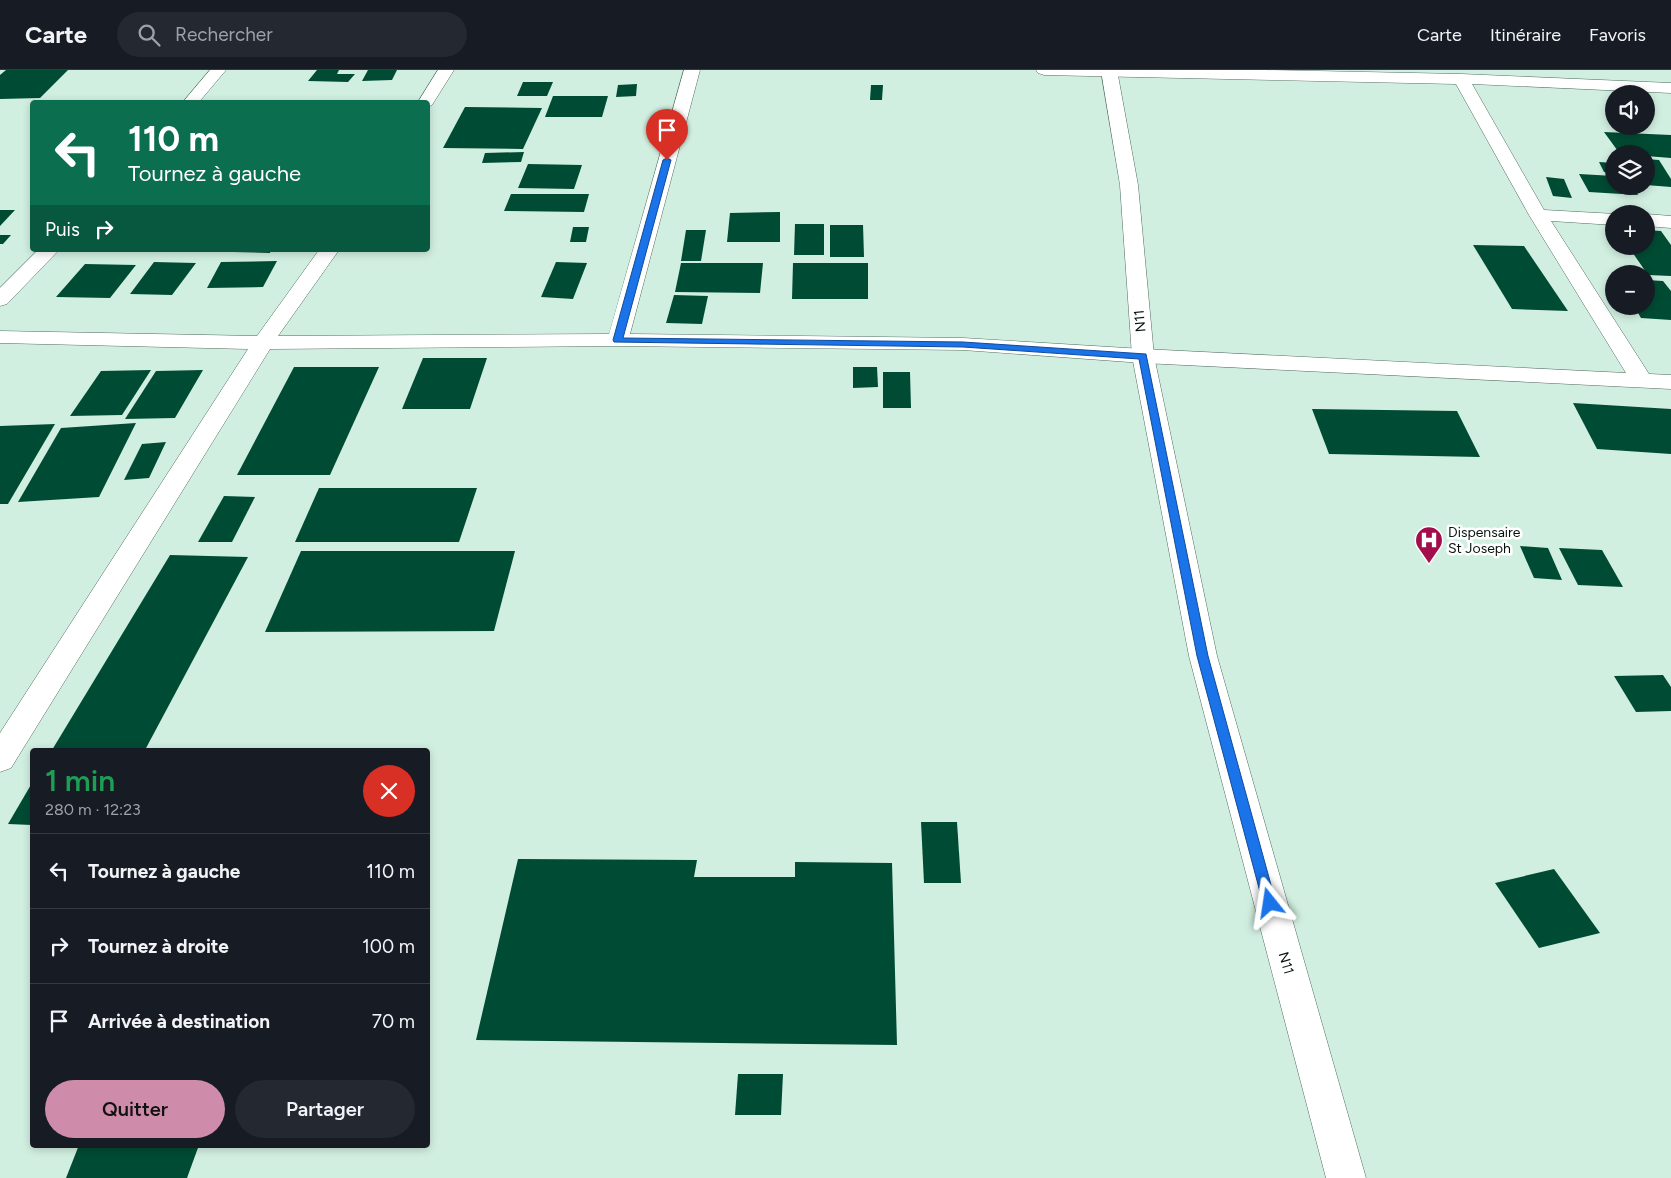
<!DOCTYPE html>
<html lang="fr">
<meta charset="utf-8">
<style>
:root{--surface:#171b24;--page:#242831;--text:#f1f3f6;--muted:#9ea1a6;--line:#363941;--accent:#ce8caa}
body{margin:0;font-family:Figtree,sans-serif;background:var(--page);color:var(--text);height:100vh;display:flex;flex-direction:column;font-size:19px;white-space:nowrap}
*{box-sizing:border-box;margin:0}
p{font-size:16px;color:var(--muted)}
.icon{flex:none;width:28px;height:28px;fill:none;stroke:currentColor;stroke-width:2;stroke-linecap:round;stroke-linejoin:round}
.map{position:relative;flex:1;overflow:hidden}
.drawer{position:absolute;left:30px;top:678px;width:400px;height:400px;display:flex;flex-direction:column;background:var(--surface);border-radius:5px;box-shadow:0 2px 8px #0003}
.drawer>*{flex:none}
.banner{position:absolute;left:30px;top:30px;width:400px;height:152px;border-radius:5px;box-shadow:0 2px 8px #0003;background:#0b6e4f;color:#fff;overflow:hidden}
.buttons{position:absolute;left:1605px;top:15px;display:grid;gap:10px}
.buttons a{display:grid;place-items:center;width:50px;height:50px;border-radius:50%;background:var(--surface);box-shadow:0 2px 8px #0003;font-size:25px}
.pin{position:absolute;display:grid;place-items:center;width:42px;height:42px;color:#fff;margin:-51px -21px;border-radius:50% 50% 50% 0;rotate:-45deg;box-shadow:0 0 5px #0007}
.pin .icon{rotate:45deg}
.me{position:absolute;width:55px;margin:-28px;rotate:345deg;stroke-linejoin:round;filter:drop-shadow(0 0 4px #0008)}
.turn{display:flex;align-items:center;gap:18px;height:105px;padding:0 15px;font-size:22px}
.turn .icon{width:65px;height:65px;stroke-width:2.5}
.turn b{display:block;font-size:35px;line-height:42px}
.then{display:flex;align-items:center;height:48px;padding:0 15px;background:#0003;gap:10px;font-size:19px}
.round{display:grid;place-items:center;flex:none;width:52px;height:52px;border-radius:26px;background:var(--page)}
.summary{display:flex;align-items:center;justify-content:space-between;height:85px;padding:0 15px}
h1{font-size:30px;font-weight:600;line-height:38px;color:#1e9e55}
.primary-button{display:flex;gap:10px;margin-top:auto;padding:10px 15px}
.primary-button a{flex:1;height:58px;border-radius:30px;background:var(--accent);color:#111;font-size:20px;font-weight:600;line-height:58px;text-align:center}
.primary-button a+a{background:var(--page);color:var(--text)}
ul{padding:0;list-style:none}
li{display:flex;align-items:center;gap:15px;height:75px;padding:0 15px;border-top:1px solid var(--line)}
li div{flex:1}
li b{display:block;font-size:19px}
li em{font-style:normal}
header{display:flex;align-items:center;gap:30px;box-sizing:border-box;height:70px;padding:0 25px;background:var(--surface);border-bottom:1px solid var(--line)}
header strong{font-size:24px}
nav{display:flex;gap:28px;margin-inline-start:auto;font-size:18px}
.search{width:350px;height:45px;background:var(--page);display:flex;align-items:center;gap:12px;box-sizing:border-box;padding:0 18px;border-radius:28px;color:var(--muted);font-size:19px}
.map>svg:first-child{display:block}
.building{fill:#004b33}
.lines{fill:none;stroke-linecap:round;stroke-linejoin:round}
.street-casing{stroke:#526c60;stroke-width:1}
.primary-casing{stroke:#526c60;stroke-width:1}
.street{fill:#fff;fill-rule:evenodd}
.primary{fill:#fff;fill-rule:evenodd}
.route{fill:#1a73e8;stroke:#114b97}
.labels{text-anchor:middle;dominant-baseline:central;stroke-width:5;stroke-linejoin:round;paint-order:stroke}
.street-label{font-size:14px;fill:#08130e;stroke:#fff}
.poi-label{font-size:14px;fill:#08130e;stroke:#fff;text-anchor:start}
</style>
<header>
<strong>Carte</strong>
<div class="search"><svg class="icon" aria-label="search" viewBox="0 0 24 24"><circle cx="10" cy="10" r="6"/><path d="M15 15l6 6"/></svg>Rechercher</div>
<nav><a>Carte</a><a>Itinéraire</a><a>Favoris</a></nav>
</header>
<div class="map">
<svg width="1671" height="1108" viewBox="0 0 1671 1108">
<rect width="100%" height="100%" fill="#d1efe1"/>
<!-- building -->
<g class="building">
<polygon points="6,0 68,0 40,28 0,29 0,5"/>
<polygon points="317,0 339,0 337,4 355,4 348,12 308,11"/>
<polygon points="368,0 397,0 392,10 362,11"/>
<polygon points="523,12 553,12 547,26 517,26"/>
<polygon points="637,14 636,26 616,27 618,15"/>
<polygon points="871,15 883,15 882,30 870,30"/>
<polygon points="553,26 608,26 602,47 545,47"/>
<polygon points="465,37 542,38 523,79 443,78"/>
<polygon points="1604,62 1671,65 1671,88 1646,86 1646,84 1620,84"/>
<polygon points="524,82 521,92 482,93 485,83"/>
<polygon points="1646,89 1659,90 1671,109 1671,117 1646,115"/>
<polygon points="1599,92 1614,93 1614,103 1604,102"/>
<polygon points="528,94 582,95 574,119 518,118"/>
<polygon points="1579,104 1614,106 1614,116 1633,116 1638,125 1589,122"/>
<polygon points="1546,107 1564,109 1572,128 1553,126"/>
<polygon points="511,124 589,124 584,142 504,141"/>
<polygon points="0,140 15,140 0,156"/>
<polygon points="780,142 780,172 727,172 730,143"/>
<polygon points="795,154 824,154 824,185 794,185"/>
<polygon points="830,155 863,155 864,187 830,187"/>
<polygon points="573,157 589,157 586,172 570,172"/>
<polygon points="686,160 706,160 701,191 681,191"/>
<polygon points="1646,160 1661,161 1671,175 1671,206 1648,205 1628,176 1646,176"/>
<polygon points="0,165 11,165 3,174 0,174"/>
<polygon points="1473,175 1524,176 1568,241 1512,239"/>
<polygon points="233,180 271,180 270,183 233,182"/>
<polygon points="277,191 263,217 207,218 221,192"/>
<polygon points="154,192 196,193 172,225 130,224"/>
<polygon points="556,192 587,193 573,229 541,227"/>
<polygon points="681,193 763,193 760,223 675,222"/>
<polygon points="793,193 868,193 868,229 792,229"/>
<polygon points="85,194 136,195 110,228 56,227"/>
<polygon points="1646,210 1663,211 1671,221 1671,250 1641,248 1634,236 1646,236"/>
<polygon points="674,225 708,226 702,254 666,253"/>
<polygon points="423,288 487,288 470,339 402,339"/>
<polygon points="294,297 379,297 330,405 237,405"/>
<polygon points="853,297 877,297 878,317 853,318"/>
<polygon points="151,300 122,345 70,346 101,301"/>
<polygon points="203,300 175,348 125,349 156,301"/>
<polygon points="883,302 910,302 911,338 883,338"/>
<polygon points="1573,333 1671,339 1671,384 1597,379"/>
<polygon points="1312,339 1457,341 1480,387 1329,384"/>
<polygon points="136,353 99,427 18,432 61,358"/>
<polygon points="55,354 8,434 0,434 0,356"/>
<polygon points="166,372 149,408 124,410 142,374"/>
<polygon points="319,418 477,418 459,472 295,472"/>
<polygon points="224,426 255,427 232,472 198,472"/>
<polygon points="1520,476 1548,478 1562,510 1534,508"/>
<polygon points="1559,478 1602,480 1623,517 1578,515"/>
<polygon points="301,481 515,481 494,561 265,562"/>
<polygon points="170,485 248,487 145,680 52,680"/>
<polygon points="1663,605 1671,617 1671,641 1636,642 1614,606"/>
<polygon points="32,713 32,755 8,754"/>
<polygon points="921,752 957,752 961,813 924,813"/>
<polygon points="518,789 697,790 694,807 795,807 795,792 892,793 897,975 476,970"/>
<polygon points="1554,799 1600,863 1539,878 1495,813"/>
<polygon points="738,1004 783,1004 781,1045 735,1045"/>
<polygon points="79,1075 199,1075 187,1108 66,1108"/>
</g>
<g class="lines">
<!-- street casing -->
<g class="street-casing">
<g id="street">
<polygon points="210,0 226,0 199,32 183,32"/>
<polygon points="438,0 454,0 432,35 428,37 428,32 418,32"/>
<polygon points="684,0 700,0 630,264 963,268 1143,279 1626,303 1529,145 1456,14 1044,5 1038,3 1036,0 1265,0 1461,4 1671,13 1671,23 1472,14 1544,140 1616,144 1614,144 1614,155 1551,151 1649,304 1671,305 1671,319 1143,293 963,280 618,276 270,279 11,698 0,702 0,663 248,279 0,273 0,261 257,266 319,180 339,180 278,266 609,264"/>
<polygon points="1646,144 1671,146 1671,158 1646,156"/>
<polygon points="38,180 59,180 7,234 0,236 0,218"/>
</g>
</g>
<!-- primary casing -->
<g class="primary-casing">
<polygon id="primary" points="1101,0 1117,0 1138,115 1154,286 1217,586 1366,1108 1326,1108 1189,586 1132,286 1120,115"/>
</g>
<!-- street -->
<use href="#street" class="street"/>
<!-- primary -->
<use href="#primary" class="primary"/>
</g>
<!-- route -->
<polygon class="route" points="667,88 671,90 623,268 963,272 1146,284 1208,586 1276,833 1274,837 1270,839 1265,837 1263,833 1197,586 1139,289 963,277 614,272 613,270 663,90"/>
<!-- icons -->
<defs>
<g id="hospital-pin" transform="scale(1.4375)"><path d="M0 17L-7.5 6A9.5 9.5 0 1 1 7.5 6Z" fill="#a30d4c" stroke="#fff"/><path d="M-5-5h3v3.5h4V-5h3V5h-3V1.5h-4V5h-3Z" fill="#fff"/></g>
</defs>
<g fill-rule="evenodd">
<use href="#hospital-pin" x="1429" y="470"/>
</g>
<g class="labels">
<!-- street labels -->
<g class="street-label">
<text transform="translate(1140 251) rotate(-95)">N11</text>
<text transform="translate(1286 893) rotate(74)">N11</text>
</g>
<!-- poi labels -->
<g class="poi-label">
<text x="1448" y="462">Dispensaire<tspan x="1448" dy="16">St Joseph</tspan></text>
</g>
</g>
</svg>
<div class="buttons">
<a><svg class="icon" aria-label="sound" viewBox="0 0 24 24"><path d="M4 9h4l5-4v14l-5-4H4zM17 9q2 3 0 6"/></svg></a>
<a><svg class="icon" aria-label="layers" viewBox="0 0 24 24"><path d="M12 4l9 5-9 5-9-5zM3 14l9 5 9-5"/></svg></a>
<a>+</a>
<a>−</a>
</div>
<div class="pin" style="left:667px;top:90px;background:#d93025"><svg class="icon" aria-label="arrive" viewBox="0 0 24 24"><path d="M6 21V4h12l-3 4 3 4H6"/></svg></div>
<svg class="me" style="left:1270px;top:833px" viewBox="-20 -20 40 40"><path d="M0-17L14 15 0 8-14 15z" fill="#1a73e8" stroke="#fff" stroke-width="4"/></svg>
<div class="banner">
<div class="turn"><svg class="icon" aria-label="left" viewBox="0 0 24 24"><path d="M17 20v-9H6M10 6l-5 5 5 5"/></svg><div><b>110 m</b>Tournez à gauche</div></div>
<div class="then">Puis<svg class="icon" aria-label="right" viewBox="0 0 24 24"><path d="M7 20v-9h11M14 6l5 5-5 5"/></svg></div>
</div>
<section class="drawer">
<div class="summary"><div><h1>1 min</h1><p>280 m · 12:23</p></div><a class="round" style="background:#d93025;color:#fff"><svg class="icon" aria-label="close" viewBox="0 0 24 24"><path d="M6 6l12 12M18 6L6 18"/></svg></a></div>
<ul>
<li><svg class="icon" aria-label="left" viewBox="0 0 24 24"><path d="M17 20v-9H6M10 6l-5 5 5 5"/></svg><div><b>Tournez à gauche</b></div><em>110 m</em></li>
<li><svg class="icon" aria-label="right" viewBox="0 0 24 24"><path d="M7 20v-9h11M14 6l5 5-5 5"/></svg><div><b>Tournez à droite</b></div><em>100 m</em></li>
<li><svg class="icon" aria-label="arrive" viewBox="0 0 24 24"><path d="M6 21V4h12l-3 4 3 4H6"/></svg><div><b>Arrivée à destination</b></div><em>70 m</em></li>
</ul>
<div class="primary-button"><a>Quitter</a><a>Partager</a></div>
</section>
</div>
